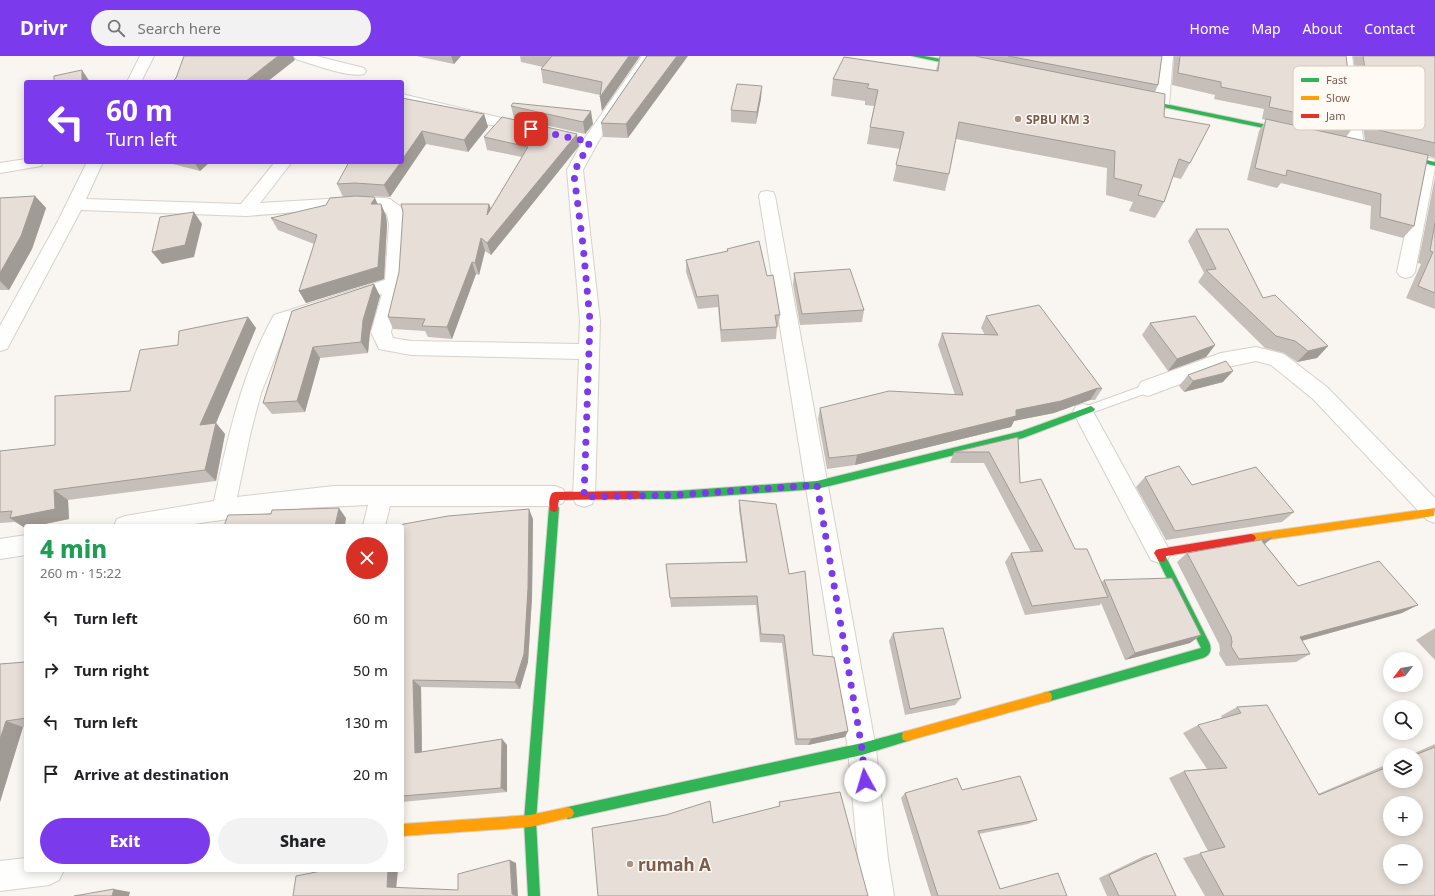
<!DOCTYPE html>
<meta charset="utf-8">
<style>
:root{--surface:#fff;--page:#f2f2f2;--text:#202124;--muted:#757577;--accent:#7c3aed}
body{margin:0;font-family:"Noto Sans",sans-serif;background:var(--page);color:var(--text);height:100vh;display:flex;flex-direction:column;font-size:15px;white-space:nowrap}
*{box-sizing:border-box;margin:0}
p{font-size:13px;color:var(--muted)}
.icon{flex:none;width:22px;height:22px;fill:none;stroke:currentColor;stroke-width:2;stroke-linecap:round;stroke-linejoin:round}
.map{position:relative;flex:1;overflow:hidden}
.drawer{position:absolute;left:24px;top:468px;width:380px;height:348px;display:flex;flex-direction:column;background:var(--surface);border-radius:4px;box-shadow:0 2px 10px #0003}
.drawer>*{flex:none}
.top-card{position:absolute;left:24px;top:24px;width:380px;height:84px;border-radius:4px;box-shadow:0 2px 10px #0003;background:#7c3aed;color:#fff;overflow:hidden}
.needle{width:26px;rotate:239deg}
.tools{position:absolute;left:1383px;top:596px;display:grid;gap:8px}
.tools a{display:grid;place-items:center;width:40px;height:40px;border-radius:50%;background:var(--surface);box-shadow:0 2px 10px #0003;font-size:20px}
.pin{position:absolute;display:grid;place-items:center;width:34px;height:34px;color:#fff;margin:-17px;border-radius:8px;box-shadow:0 2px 6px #0006}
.me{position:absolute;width:44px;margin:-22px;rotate:354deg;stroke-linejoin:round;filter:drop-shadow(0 0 3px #0008)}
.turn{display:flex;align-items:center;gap:14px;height:84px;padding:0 16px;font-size:18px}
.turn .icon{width:52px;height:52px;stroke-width:2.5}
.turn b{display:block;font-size:28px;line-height:34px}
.round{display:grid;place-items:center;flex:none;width:42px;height:42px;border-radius:21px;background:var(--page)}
.head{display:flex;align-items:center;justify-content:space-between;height:68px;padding:0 16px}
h1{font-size:24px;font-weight:800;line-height:30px;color:#1e9e55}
.action{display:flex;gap:8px;margin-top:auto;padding:8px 16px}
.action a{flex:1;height:46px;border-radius:24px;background:var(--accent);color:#fff;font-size:16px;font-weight:800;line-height:46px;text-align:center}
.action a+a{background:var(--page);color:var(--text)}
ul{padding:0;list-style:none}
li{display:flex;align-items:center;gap:12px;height:52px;padding:0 16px}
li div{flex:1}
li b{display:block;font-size:15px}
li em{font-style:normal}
header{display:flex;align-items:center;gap:24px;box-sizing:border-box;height:56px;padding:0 20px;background:var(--accent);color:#fff}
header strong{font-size:19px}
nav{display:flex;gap:22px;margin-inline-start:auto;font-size:14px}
.search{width:280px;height:36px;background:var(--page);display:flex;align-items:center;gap:10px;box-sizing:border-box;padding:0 14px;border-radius:22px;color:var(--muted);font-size:15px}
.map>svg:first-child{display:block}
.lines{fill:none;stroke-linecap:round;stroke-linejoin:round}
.lane-casing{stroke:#d7d1cb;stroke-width:2}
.street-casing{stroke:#d7d1cb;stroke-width:2}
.fast-casing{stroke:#d9d2cb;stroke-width:2}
.slow-casing{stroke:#d9d2cb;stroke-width:2}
.jam-casing{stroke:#d9d2cb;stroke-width:2}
.lane{fill:#fefefd;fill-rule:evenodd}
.street{fill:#fefefd;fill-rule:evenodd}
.fast{fill:#30b455;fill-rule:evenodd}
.slow{fill:#ff9f0a;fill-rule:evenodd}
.jam{fill:#e5322d;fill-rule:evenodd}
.wall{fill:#c6bfb9}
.shaded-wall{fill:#a19b96}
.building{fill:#e6ded7;stroke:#a19b96;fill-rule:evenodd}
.route{stroke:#7c3aed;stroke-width:7;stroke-dasharray:0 12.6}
.poi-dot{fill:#a69286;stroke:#fffaf3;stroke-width:1.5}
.labels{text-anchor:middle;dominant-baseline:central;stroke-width:3;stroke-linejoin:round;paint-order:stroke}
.far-poi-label{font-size:12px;font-weight:bold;fill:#7a5c4d;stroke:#fffaf3;text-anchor:start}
.near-poi-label{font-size:17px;font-weight:bold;fill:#7a5c4d;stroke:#fffaf3;text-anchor:start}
.key{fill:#fffaf3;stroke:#d7cbc1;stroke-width:1}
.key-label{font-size:11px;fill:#7a5c4d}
</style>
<header>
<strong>Drivr</strong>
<div class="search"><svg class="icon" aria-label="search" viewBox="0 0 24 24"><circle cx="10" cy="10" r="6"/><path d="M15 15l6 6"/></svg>Search here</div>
<nav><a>Home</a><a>Map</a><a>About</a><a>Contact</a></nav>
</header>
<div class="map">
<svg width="1435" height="840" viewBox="0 0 1435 840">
<rect width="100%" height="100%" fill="#f9f5f0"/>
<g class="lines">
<!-- lane casing -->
<g class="lane-casing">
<polygon id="lane" points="1148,328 1152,329 1154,332 1152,335 1091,357 1087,356 1085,353 1087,350"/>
</g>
<!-- street casing -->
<g class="street-casing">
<g id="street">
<polygon points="140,0 154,0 141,26 127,26"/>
<path d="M294,0H316L364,12L366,15L364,18C349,22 312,8 296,3Z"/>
<path d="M642,0H656L598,86L583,114L600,265L595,441L592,448L584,451L576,448L573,441L579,303L411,299L379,293L371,276L382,238L288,269L261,337L251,375L237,441L334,430H555L563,433L566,440L563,447L555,450H390L385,470H363L368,449L304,452L180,470H114L117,463L125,460L214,445C228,381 242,316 274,259L385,224L389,168L387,158L380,152L361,151L246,160L81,154L7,293L0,295V270L58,165L87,106H103L86,143L241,148L275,106H292L260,147L361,141L384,142L390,143L401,151L407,168L403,228L391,276L393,282L411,285L579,288L580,265L567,114L582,86Z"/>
<polygon points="1159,0 1173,0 1169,49 1166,52 1161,54 1156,52 1153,49"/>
<polygon points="1338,0 1352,0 1364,90 1362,93 1356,95 1350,93 1348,90"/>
<polygon points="402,38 531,69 533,72 531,75 525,77 402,48"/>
<polygon points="1428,102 1434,103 1435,112 1415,216 1412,220 1406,222 1400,220 1397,216 1420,107 1422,103"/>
<polygon points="26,103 26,106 43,106 41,110 0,117 0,107"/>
<polygon points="767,135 773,136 775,140 876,693 888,803 894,840 864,840 858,803 848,693 759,140 761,136"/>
<polygon points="1256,291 1284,298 1327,331 1435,442 1435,467 1427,464 1313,343 1271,309 1256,305 1223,312 1148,340 1141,338 1138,332 1141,326 1221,297"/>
<polygon points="1083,348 1090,350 1167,490 1171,497 1167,504 1159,507 1151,504 1073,356 1076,350"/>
<polygon points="26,479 26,499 0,503 0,483"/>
<polygon points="26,802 26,814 64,814 59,824 49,829 0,835 0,805"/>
</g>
</g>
<!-- fast casing -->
<g class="fast-casing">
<g id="fast">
<polygon points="912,0 924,0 969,8 972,10 969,12"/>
<polygon points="1136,42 1292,74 1295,76 1292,78 1134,45 1133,44"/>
<polygon points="1398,97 1435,106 1435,110 1396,100 1396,98"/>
<polygon points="1091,350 1095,353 1094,355 1023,382 817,433 676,443 636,443 633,442 631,439 633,436 636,435 676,435 817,425 1022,375"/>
<polygon points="554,448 557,449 559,452 536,765 540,840 528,840 524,765 549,452 551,449"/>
<path d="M1162,498L1165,499L1209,586C1212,593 1211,599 1203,602L1047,646L1043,645L1042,641L1043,637L1047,636L1201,592L1157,502L1159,499Z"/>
<polygon points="907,675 911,676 912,680 911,684 862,699 568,763 564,761 562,757 564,753 568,751 862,687"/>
</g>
</g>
<!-- slow casing -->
<g class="slow-casing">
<g id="slow">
<polygon points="1435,452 1434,460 1251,486 1248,485 1246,482 1248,479 1251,478"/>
<polygon points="1047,636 1051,637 1052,641 1051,645 1047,646 907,685 903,684 902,680 903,676 907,675"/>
<polygon points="568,751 572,753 574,757 572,761 530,771 402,780 402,768 530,759"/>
</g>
</g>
<!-- jam casing -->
<g class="jam-casing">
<g id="jam">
<path d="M636,435L639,436L641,439L639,442L636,443L559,444L557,455L554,456L551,455C548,450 549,442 552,437L555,436Z"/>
<polygon points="1251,478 1254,479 1256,482 1254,485 1251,486 1166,500 1165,505 1162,506 1159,505 1154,497 1156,494 1159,493"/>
</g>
</g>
<!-- lane -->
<use href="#lane" class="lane"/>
<!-- street -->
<use href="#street" class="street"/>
<!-- fast -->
<use href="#fast" class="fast"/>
<!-- slow -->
<use href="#slow" class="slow"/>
<!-- jam -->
<use href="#jam" class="jam"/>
</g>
<!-- wall -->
<g class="wall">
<polygon points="416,0 461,0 454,8"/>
<polygon points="520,0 640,0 602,55 600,39 543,27 541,13 543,11 521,6"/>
<polygon points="647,0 628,82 603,81 601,67"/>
<polygon points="940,0 1162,0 1158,29 1155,36 1164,61 1190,107 1181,123 1173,121 1164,146 1155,162 1129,155 1133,146 1106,139 1107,112 956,83 949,118 945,135 893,125 900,93 867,88 870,71 874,50 865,49 865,45 831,40 833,23 936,14"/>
<polygon points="1174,0 1346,0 1355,69 1346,81 1365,85 1353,0 1435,0 1435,102 1428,100 1414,170 1403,182 1370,173 1371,150 1281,127 1277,132 1247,124 1259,75 1266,64 1262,63 1264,53 1214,43 1215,39 1172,29"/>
<polygon points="761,42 756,68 731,66 731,54"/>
<polygon points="403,43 484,58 488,71 468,96 426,88 390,141 361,140 343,141 337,128"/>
<polygon points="511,50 593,68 585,78 514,62"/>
<polygon points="484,81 579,90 491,199 485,195 479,219 476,218 452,283 428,281 425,275 393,273 388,261 489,148 491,152 522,101 487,94"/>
<polygon points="165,106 210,106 200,115"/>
<polygon points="1435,121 1435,253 1406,242 1421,208 1418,207"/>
<polygon points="35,140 46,152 32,193 9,234 0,234 0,142"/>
<polygon points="378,148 381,148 386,160 387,168 384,223 306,247 299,235 314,188 278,174 271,162"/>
<polygon points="1196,173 1263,242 1328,290 1317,302 1297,306 1284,297 1265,292 1198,226 1204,217 1188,185"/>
<polygon points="727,193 767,220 780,259 778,271 777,271 776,283 721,286 718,251 698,253 686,216 686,204 727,196"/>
<polygon points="794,217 864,254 862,266 800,269 793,229"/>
<polygon points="374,228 380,240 370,276 368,297 320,302 305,356 272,358 263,347 292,255"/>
<polygon points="986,260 1102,333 1095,344 1090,344 1054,357 1014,365 1011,371 855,409 827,413 818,363 820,352 955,339 938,289 942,277 985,279 981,272"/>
<polygon points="248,261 256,272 216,367 225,378 216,425 68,444 69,463 35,470 26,470 26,472 25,472 15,466 0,467 0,395 55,389 130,335 178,289"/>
<polygon points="1150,267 1215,289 1206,301 1168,315 1142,279"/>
<polygon points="1188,319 1223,326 1184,336 1179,330"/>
<polygon points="1018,381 1020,427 1102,526 1104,524 1201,579 1190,587 1125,604 1101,547 1100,549 1025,559 1005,506 1011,497 1031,496 984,407 950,407 954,396"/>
<polygon points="1145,421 1192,429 1294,456 1282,466 1166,484 1136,431"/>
<polygon points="739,444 789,518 813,599 848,675 845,681 808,689 795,689 782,587 760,586 756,549 671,551 666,508 746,506 739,454"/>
<polygon points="533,463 532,541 529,591 528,606 520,633 421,631 422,696 502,683 507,689 507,736 402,746 402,470"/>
<polygon points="1265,488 1298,530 1402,557 1302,585 1310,598 1296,606 1226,610 1219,598 1220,594 1219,588 1177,506 1187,497"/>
<polygon points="1435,572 1435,604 1416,584"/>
<polygon points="893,577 961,642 955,649 905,659 889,585"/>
<polygon points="26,606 26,671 23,671 0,746 0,608"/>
<polygon points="1237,651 1318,738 1390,707 1390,725 1416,699 1410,699 1435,688 1435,840 1205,840 1183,802 1208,795 1169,722 1184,715 1207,713 1183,677 1198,669 1222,663 1221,660"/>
<polygon points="962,734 1037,764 1028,768 979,778 1000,833 1067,840 931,840 901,742 905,737"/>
<polygon points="1156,797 1176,840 1107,840 1099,822 1144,800"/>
</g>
<!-- shaded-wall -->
<g class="shaded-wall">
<polygon points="278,0 293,0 295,4 267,26 245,26"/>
<polygon points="451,0 461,0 454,8"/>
<polygon points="629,0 640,0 602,55 600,41"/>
<polygon points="677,0 688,0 628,82 626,68"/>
<polygon points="82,14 90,26 82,26"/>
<polygon points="762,30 761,42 756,68 757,56"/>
<polygon points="591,55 593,68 585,78 583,66"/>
<polygon points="484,58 488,71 468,96 464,84"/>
<polygon points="422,75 426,88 390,141 384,129 401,106 402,106 402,104"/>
<polygon points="577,78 579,90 491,199 487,187"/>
<polygon points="194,106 210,106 200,115"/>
<polygon points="35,140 46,152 32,193 9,234 0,225 0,217"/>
<polygon points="375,142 381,155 371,148"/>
<polygon points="381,148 386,160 387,168 384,223 306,247 299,235"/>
<polygon points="489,148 493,160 487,159"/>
<polygon points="194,156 202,168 194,201 162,208 152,196"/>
<polygon points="481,182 485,195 479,219 475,207"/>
<polygon points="472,206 476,218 452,283 447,271"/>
<polygon points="374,228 380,240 370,276 368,297 361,286 363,264"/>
<polygon points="248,261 256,272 216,367 225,378 216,425 205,414 200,369"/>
<polygon points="1215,289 1206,301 1168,315 1177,303"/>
<polygon points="1328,290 1317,302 1297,306 1308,295"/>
<polygon points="313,291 320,302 305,356 297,345"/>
<polygon points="1233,315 1223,326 1184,336 1193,325"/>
<polygon points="1098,332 1090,344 1054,357 1014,365 1011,371 855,409 857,399 1016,354"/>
<polygon points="54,434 68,444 69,463 35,470 26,470 26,472 25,472 10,462"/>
<polygon points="339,452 346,462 345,470 335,470"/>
<polygon points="529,453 533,463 532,541 528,606 520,633 515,626"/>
<polygon points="1272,482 1260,492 1262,485"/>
<polygon points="1418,549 1402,557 1286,589 1300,581"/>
<polygon points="1201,579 1190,587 1125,604 1135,597"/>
<polygon points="413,624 421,631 422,703 415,697"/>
<polygon points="6,665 23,671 0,746 0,683"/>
<polygon points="848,675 845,681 808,689 811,683"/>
<polygon points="502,683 507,689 507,736 501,732"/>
<polygon points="510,804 516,807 518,840 515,840 512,838"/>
<polygon points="388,814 398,814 396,834 387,831"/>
<polygon points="114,833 130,836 129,840 112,840"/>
</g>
<!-- building -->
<g class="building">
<polygon points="184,0 278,0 245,26 172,26 176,22"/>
<polygon points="552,0 629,0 600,41 602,26 541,13"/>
<polygon points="647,0 677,0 626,68 601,67"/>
<polygon points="940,0 975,0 1165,38 1164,61 1210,69 1190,107 1179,103 1164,146 1138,139 1142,129 1114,122 1115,95 959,66 949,118 896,109 904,76 870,71 878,34 867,32 869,28 833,23 844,1 938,15"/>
<polygon points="1008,0 1162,0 1158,29"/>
<polygon points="1180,0 1346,0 1355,69 1269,51 1271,41 1221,31 1221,26 1178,17"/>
<polygon points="1363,0 1435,0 1435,87 1374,73"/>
<polygon points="82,14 82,26 54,26 54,20"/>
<polygon points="737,28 762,30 757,56 731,54"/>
<polygon points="402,42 484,58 464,84 422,75 402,104"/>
<polygon points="513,47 591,55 583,66 511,50"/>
<polygon points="502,61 577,78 487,187 481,182 475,207 472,206 447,271 422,270 425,263 388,261 399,216 403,156 401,148 489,148 487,159 528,91 484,81"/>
<polygon points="1266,63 1428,99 1414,170 1380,161 1381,138 1287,114 1286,120 1255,112"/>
<polygon points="349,106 401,106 384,129 355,127 337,128"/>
<polygon points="35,140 21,180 0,217 0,142"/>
<polygon points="355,140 374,141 375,142 371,148 381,148 382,156 378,211 299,235 317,179 271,162 326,149 330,142"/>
<polygon points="194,156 185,189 152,196 160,161"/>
<polygon points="1435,167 1435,237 1418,230 1433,196 1430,195"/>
<polygon points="1196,173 1228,173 1263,242 1275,239 1328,290 1308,295 1295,285 1276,280 1206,214 1216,213"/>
<polygon points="759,185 767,220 773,219 780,259 775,259 777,271 721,274 718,239 697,241 686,204 728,195 727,193"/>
<polygon points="850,213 864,254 802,258 794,217"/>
<polygon points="374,228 363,264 361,286 313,291 297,345 263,347 292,255"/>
<polygon points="1039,249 1102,333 1098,332 1061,345 1016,354 1016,360 857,399 829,402 820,352 889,335 963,339 942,277 998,279 986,260"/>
<polygon points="1195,260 1215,289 1177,303 1150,267"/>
<polygon points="248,261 200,369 216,367 205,414 54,434 55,453 10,462 12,455 0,456 0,395 55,389 55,340 130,335 140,294 178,289 179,275"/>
<polygon points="1226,305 1233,315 1193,325 1188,319"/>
<polygon points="1018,381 1020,427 1041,423 1075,493 1087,493 1108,541 1032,550 1011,497 1043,495 989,396 954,396"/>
<polygon points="1179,410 1192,429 1256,411 1294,456 1175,475 1145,421"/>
<polygon points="739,444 776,448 789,518 805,515 813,599 834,601 848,675 811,683 797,683 784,579 761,578 757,540 670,542 666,508 747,506"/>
<polygon points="339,452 335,470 224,470 228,459 271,458 272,454"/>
<polygon points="529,453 528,532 525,583 524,598 515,626 413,624 415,697 502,683 501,732 402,740 402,470 393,470 448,460"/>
<polygon points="1272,482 1262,485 1298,530 1379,505 1418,549 1300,581 1310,598 1239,603 1231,590 1232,586 1231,580 1187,497"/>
<polygon points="1172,522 1201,579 1135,597 1104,524"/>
<polygon points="943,572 961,642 910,653 893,577"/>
<polygon points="26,606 26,662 6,665 0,683 0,608"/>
<path d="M1267,649L1319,739L1390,710V725H1416V699H1415L1435,691V840H1224L1200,797L1225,791L1184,715L1227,712L1198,669L1241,657L1237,651ZM1390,747H1416V773H1390ZM1390,795H1416V821H1390Z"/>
<polygon points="1020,720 1037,764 978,775 1000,833 1058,817 1067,840 938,840 905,737 957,722 962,734"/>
<polygon points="840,736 868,840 598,840 592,772 666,759 710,745 713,767 780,750 779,746"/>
<polygon points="1156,797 1176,840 1119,840 1109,819"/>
<polygon points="510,804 512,838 515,839 515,840 293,840 296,820 326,814 388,814 387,831 458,834 458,818"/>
<polygon points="114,833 112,840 74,840"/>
</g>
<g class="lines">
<!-- route -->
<polyline class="route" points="531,73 590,86 575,114 574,119 583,189 590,265 584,441 676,439 817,429 862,693 865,725"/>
</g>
<!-- markers -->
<g class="poi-dot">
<circle cx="1018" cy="63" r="4"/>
<circle cx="630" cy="808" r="4"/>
</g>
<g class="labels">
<!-- far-poi labels -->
<g class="far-poi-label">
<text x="1026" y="63">SPBU KM 3</text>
</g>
<!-- near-poi labels -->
<g class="near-poi-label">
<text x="638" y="808">rumah A</text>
</g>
</g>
<!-- legend -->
<rect x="1293" y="10" width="132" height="64" rx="6" class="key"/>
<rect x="1301" y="22" width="18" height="4" fill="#30b455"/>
<rect x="1301" y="40" width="18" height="4" fill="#ff9f0a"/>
<rect x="1301" y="58" width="18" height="4" fill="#e5322d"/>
<g class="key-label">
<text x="1326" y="28">Fast</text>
<text x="1326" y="46">Slow</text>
<text x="1326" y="64">Jam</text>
</g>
</svg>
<div class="tools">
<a><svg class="needle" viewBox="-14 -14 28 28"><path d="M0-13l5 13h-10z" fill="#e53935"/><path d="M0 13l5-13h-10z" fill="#757577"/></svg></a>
<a><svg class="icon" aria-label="search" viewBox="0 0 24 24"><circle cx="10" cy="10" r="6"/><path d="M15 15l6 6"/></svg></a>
<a><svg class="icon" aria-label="layers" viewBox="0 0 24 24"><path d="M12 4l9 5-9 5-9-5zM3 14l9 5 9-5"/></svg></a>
<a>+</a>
<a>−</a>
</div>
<div class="pin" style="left:531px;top:73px;background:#d93025"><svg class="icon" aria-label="arrive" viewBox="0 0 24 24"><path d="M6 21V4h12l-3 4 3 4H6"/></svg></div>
<svg class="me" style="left:865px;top:725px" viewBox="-20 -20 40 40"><circle r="19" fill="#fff"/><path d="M0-13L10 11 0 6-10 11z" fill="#7c3aed"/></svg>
<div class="top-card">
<div class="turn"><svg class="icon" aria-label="left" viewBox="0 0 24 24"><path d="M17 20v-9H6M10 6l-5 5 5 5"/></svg><div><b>60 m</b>Turn left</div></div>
</div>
<section class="drawer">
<div class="head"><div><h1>4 min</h1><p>260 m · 15:22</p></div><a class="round" style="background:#d93025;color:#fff"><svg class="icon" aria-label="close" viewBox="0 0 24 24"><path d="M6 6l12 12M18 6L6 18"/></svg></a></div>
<ul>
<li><svg class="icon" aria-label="left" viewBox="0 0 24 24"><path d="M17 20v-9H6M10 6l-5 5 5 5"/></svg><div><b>Turn left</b></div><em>60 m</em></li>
<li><svg class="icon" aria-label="right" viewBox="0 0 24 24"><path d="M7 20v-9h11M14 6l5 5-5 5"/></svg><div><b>Turn right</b></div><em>50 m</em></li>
<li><svg class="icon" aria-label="left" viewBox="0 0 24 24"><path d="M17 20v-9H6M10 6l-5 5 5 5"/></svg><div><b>Turn left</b></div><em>130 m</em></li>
<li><svg class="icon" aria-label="arrive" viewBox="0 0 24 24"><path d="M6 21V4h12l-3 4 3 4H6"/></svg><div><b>Arrive at destination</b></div><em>20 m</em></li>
</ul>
<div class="action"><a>Exit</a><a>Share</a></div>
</section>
</div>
